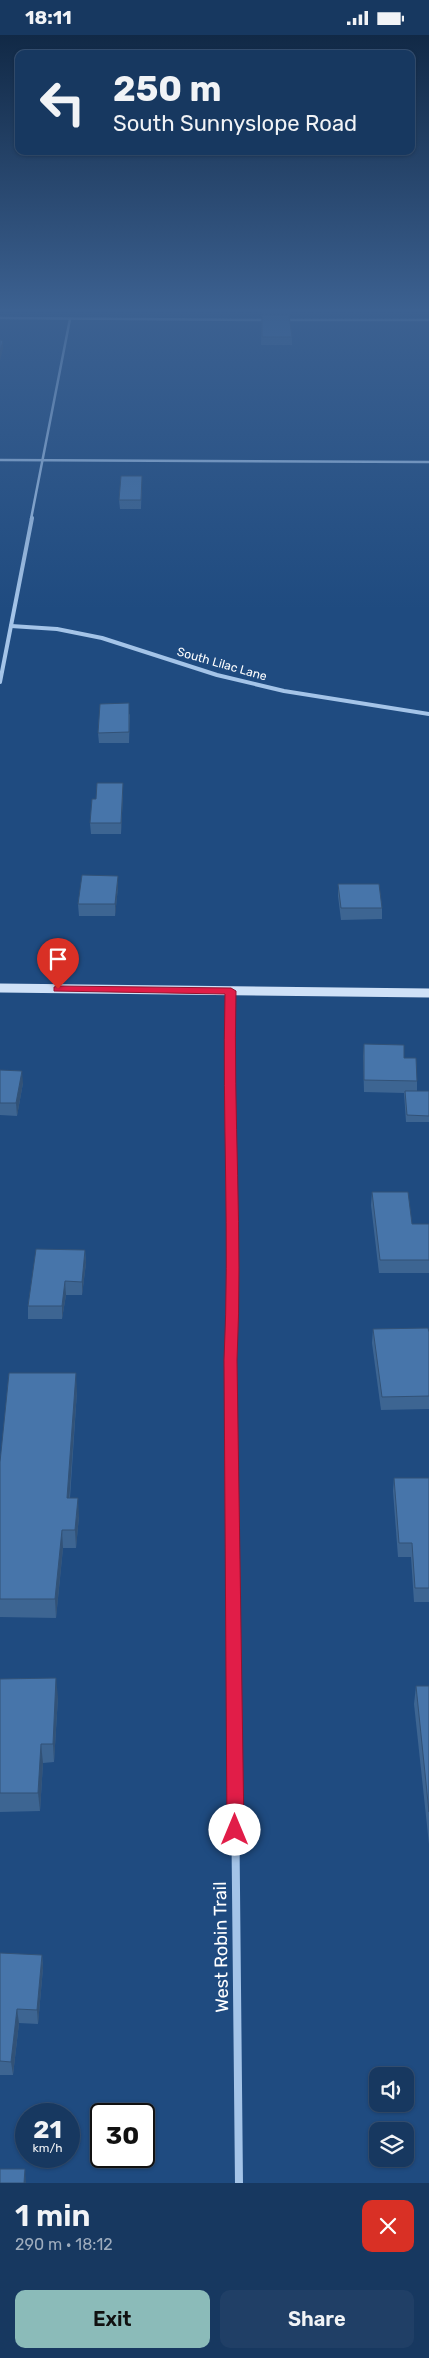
<!DOCTYPE html>
<meta charset="utf-8">
<style>
:root{--surface:#173860;--page:#203f66;--text:#f1f3f6;--muted:#9eacbd;--line:#365275;--accent:#8bbbb9}
body{margin:0;font-family:Rubik,sans-serif;background:var(--page);color:var(--text);height:100vh;display:flex;flex-direction:column;font-size:19px;white-space:nowrap}
*{box-sizing:border-box;margin:0}
p{font-size:16px;color:var(--muted)}
.icon{flex:none;width:28px;height:28px;fill:none;stroke:currentColor;stroke-width:2;stroke-linecap:round;stroke-linejoin:round}
.map{position:relative;height:2148px;overflow:hidden}
.panel{display:flex;flex-direction:column;background:var(--surface);flex:1}
.panel>*{flex:none}
.guide{position:absolute;left:15px;top:15px;width:400px;height:105px;border-radius:10px;box-shadow:0 1px 4px #0004,0 0 0 1px var(--line);background:#173860;color:var(--text);overflow:hidden}
.buttons{position:absolute;left:369px;top:2032px;display:grid;gap:10px}
.buttons a{display:grid;place-items:center;width:45px;height:45px;border-radius:10px;background:var(--surface);box-shadow:0 1px 4px #0004,0 0 0 1px var(--line);font-size:25px}
.speed{position:absolute;left:15px;top:2068px;display:flex;gap:10px;font-size:25px;font-weight:700;text-align:center}
.speed>*{display:grid;place-content:center;width:65px;height:65px;border-radius:50%;background:var(--surface);box-shadow:0 1px 4px #0004,0 0 0 1px var(--line);line-height:1}
.speed small{font-size:12px;font-weight:400}
.speed .limit{border:2px solid #111;border-radius:8px;background:#fff;color:#111}
.pin{position:absolute;display:grid;place-items:center;width:42px;height:42px;color:#fff;margin:-51px -21px;border-radius:50% 50% 50% 0;rotate:-45deg;box-shadow:0 0 5px #0007}
.pin .icon{rotate:45deg}
.me{position:absolute;width:55px;margin:-28px;rotate:0deg;stroke-linejoin:round;filter:drop-shadow(0 0 4px #0008)}
.turn{display:flex;align-items:center;gap:18px;height:105px;padding:0 15px;font-size:22px}
.turn .icon{width:65px;height:65px;stroke-width:2.5}
.turn b{display:block;font-size:35px;line-height:42px}
.round{display:grid;place-items:center;flex:none;width:52px;height:52px;border-radius:10px;background:var(--page)}
.head{display:flex;align-items:center;justify-content:space-between;height:85px;padding:0 15px}
h1{font-size:30px;font-weight:600;line-height:38px}
.cta{display:flex;gap:10px;margin-top:auto;padding:10px 15px}
.cta a{flex:1;height:58px;border-radius:10px;background:var(--accent);color:#111;font-size:20px;font-weight:600;line-height:58px;text-align:center}
.cta a+a{background:var(--page);color:var(--text)}
.status{display:flex;justify-content:space-between;align-items:center;height:35px;padding:0 25px;background:var(--surface);direction:ltr}
.status svg{height:14px;fill:currentColor}
.map>svg:first-child{display:block}
.lines{fill:none;stroke-linecap:round;stroke-linejoin:round}
.street-far4{stroke:#a4c4e8;stroke-width:2.5}
.street-far3{stroke:#a4c4e8;stroke-width:4}
.street-far2{stroke:#a4c4e8;stroke-width:4.5}
.street-far1{stroke:#a4c4e8;stroke-width:5.5}
.street{stroke:#a4c4e8;stroke-width:8}
.secondary{stroke:#cfe1f7;stroke-width:9}
.wall{fill:#3d6592}
.shaded-wall{fill:#325277}
.building{fill:#4775aa;stroke:#325277}
.route{fill:#e11d48;stroke:#92132f}
.labels{text-anchor:middle;dominant-baseline:central;stroke-width:5;stroke-linejoin:round;paint-order:stroke}
.far-street-label{font-size:12px;fill:#fff;stroke:#1f4b80}
.near-street-label{font-size:18px;fill:#fff;stroke:#1f4b80}
</style>
<div class="status"><b>18:11</b><svg viewBox="0 0 49 12"><path d="M0 12V9h3v3zM5 12V6h3v6zM10 12V3h3v9zM15 12V0h3v12zM26 1h20v11H26zM47 4h2v5h-2z"/></svg></div>
<div class="map">
<svg width="429" height="2148" viewBox="0 0 429 2148">
<rect width="100%" height="100%" fill="#1f4b80"/>
<g class="lines">
<!-- street-far4 -->
<g class="street-far4">
<polyline points="0,283 269,285"/>
<polyline points="285,285 429,285"/>
<polyline points="0,425 429,427"/>
<polyline points="31,484 70,284"/>
</g>
<!-- street-far3 -->
<g class="street-far3">
<polyline points="11,591 57,594 102,603 217,640 284,656 429,679"/>
<polyline points="0,647 32,483"/>
</g>
<!-- street-far2 -->
<polyline class="street-far2" points="230,1108 231,956"/>
<!-- street-far1 -->
<polyline class="street-far1" points="230,1107 233,1562"/>
<!-- street -->
<polyline class="street" points="233,1561 239,2148"/>
<!-- secondary -->
<polyline class="secondary" points="0,953 429,958"/>
</g>
<!-- wall -->
<g class="wall">
<polygon points="262,273 289,273 289,280 292,302 292,310 261,310"/>
<polygon points="142,441 141,474 120,474 119,465"/>
<polygon points="130,679 129,708 99,708 98,698"/>
<polygon points="123,748 123,759 121,799 91,799 90,788 96,764"/>
<polygon points="118,841 118,852 115,881 79,881 78,869"/>
<polygon points="338,849 382,873 382,884 341,885 338,861"/>
<polygon points="364,1009 404,1023 417,1046 417,1056 429,1056 429,1087 406,1087 404,1058 364,1057 363,1021"/>
<polygon points="0,1035 23,1048 17,1081 0,1080"/>
<polygon points="372,1157 412,1189 429,1189 429,1238 379,1238 371,1170"/>
<polygon points="85,1215 86,1228 82,1260 66,1260 62,1284 28,1284 28,1271"/>
<polygon points="373,1294 429,1297 429,1374 381,1375 372,1308"/>
<polygon points="77,1356 70,1463 79,1481 76,1513 63,1513 56,1583 0,1582 0,1427"/>
<polygon points="394,1443 429,1443 429,1567 414,1567 411,1522 398,1522 393,1456"/>
<polygon points="0,1644 58,1662 54,1727 43,1728 40,1776 0,1777"/>
<polygon points="416,1651 429,1651 429,1809 414,1669"/>
<polygon points="0,1918 42,1920 43,1933 38,1989 19,1988 13,2040 0,2040"/>
</g>
<!-- shaded-wall -->
<g class="shaded-wall">
<polygon points="3,306 3,314 0,326 0,316"/>
<polygon points="123,748 123,759 121,799 121,788"/>
<polygon points="118,841 118,852 115,881 115,869"/>
<polygon points="22,1036 23,1048 17,1081 16,1068"/>
<polygon points="85,1215 86,1228 82,1260 82,1247"/>
<polygon points="65,1246 66,1260 62,1284 62,1271"/>
<polygon points="76,1338 77,1356 68,1481 67,1463"/>
<polygon points="78,1463 79,1481 76,1513 75,1495"/>
<polygon points="62,1495 63,1513 56,1583 55,1564"/>
<polygon points="56,1643 58,1662 54,1727 53,1709"/>
<polygon points="41,1709 43,1728 40,1776 38,1758"/>
<polygon points="42,1920 43,1933 38,1989 37,1975"/>
<polygon points="17,1974 19,1988 13,2040 11,2027"/>
<polygon points="25,2134 26,2148 24,2148"/>
</g>
<!-- building -->
<g class="building">
<polygon points="262,273 289,273 289,274"/>
<polygon points="262,280 289,280 292,302 262,302"/>
<polygon points="0,305 3,306 0,316"/>
<polygon points="121,441 142,441 141,465 119,465"/>
<polygon points="129,668 129,697 98,698 100,669"/>
<polygon points="97,748 123,748 121,788 90,788 92,764 96,764"/>
<polygon points="82,840 118,841 115,869 78,869"/>
<polygon points="338,849 379,849 382,873 341,873"/>
<polygon points="364,1009 404,1010 404,1023 416,1023 417,1046 364,1045"/>
<polygon points="0,1035 22,1036 16,1068 0,1068"/>
<polygon points="405,1056 429,1056 429,1081 407,1080"/>
<polygon points="372,1157 408,1157 412,1189 429,1189 429,1225 380,1225"/>
<polygon points="36,1214 85,1215 82,1247 65,1246 62,1271 28,1271"/>
<polygon points="428,1293 429,1297 429,1361 382,1362 373,1294"/>
<polygon points="9,1338 76,1338 67,1463 78,1463 75,1495 62,1495 55,1564 0,1564 0,1427"/>
<polygon points="394,1443 429,1443 429,1553 415,1553 412,1508 399,1508"/>
<polygon points="56,1643 53,1709 41,1709 38,1758 0,1758 0,1644"/>
<polygon points="416,1651 429,1651 429,1777"/>
<polygon points="0,1918 42,1920 37,1975 17,1974 11,2027 0,2026"/>
<polygon points="0,2134 25,2134 24,2148 0,2148"/>
</g>
<!-- sky -->
<linearGradient id="sky" x2="0" y2="1"><stop stop-color="#112946"/><stop offset="0.48" stop-color="#3c6191"/><stop offset="1" stop-color="#3c6191" stop-opacity="0"/></linearGradient>
<rect width="429" height="574" fill="url(#sky)"/>
<!-- route -->
<path class="route" d="M58,951L231,953L236,956C233,1079 243,1202 237,1325L244,1795L241,1801L235,1803L229,1801L227,1795L224,1325C230,1203 222,1081 225,959L54,956V952Z"/>
<g class="labels">
<!-- far-street labels -->
<g class="far-street-label">
<text transform="translate(222 629) rotate(16)">South Lilac Lane</text>
</g>
<!-- near-street labels -->
<g class="near-street-label">
<text transform="translate(221 1912) rotate(-91)">West Robin Trail</text>
</g>
</g>
</svg>
<div class="buttons">
<a><svg class="icon" aria-label="sound" viewBox="0 0 24 24"><path d="M4 9h4l5-4v14l-5-4H4zM17 9q2 3 0 6"/></svg></a>
<a><svg class="icon" aria-label="layers" viewBox="0 0 24 24"><path d="M12 4l9 5-9 5-9-5zM3 14l9 5 9-5"/></svg></a>
</div>
<div class="speed"><div>21<small>km/h</small></div><div class="limit">30</div></div>
<div class="pin" style="left:58px;top:954px;background:#d93025"><svg class="icon" aria-label="arrive" viewBox="0 0 24 24"><path d="M6 21V4h12l-3 4 3 4H6"/></svg></div>
<svg class="me" style="left:235px;top:1795px" viewBox="-20 -20 40 40"><circle r="19" fill="#fff"/><path d="M0-13L10 11 0 6-10 11z" fill="#e11d48"/></svg>
<div class="guide">
<div class="turn"><svg class="icon" aria-label="left" viewBox="0 0 24 24"><path d="M17 20v-9H6M10 6l-5 5 5 5"/></svg><div><b>250 m</b>South Sunnyslope Road</div></div>
</div>
</div>
<section class="panel">
<div class="head"><div><h1>1 min</h1><p>290 m · 18:12</p></div><a class="round" style="background:#d93025;color:#fff"><svg class="icon" aria-label="close" viewBox="0 0 24 24"><path d="M6 6l12 12M18 6L6 18"/></svg></a></div>
<div class="cta"><a>Exit</a><a>Share</a></div>
</section>
